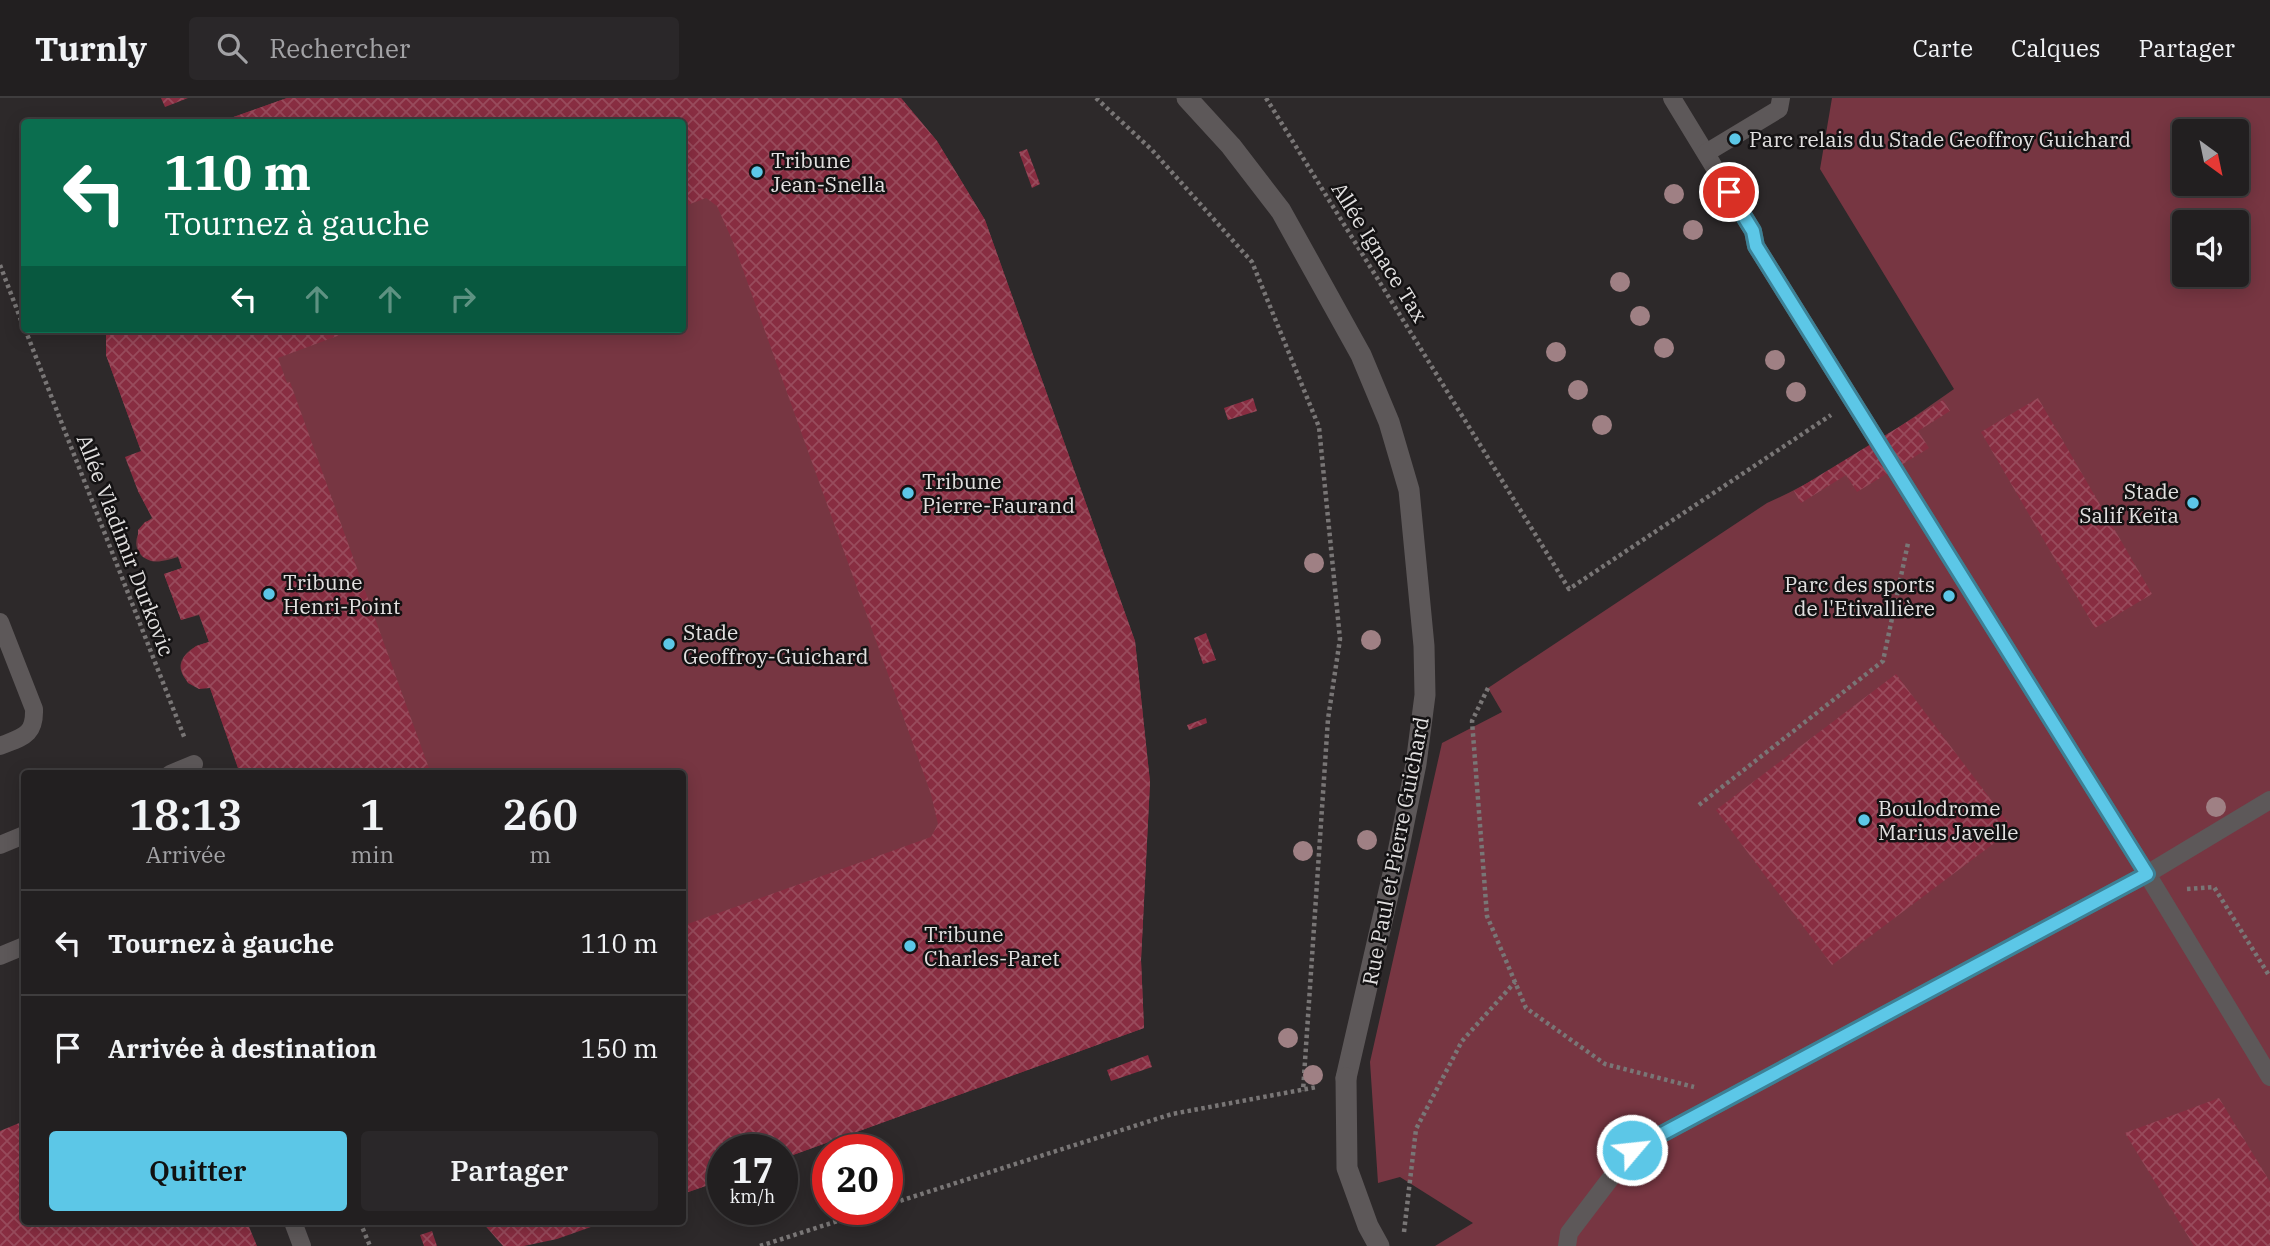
<!DOCTYPE html>
<html lang="fr">
<meta charset="utf-8">
<style>
:root{--surface:#221f20;--page:#2a2729;--text:#f1f3f6;--muted:#a2a2a5;--line:#3f3d3e;--accent:#5cc7e7}
body{margin:0;font-family:"IBM Plex Serif",serif;background:var(--page);color:var(--text);height:100vh;display:flex;flex-direction:column;font-size:26px;white-space:nowrap}
*{box-sizing:border-box;margin:0}
p{font-size:23px;color:var(--muted)}
.icon{flex:none;width:38px;height:38px;fill:none;stroke:currentColor;stroke-width:2;stroke-linecap:round;stroke-linejoin:round}
.map{position:relative;flex:1;overflow:hidden}
.sheet{position:absolute;left:21px;top:672px;width:665px;height:455px;display:flex;flex-direction:column;background:var(--surface);border-radius:7px;box-shadow:0 4px 18px #0003,0 0 0 2px var(--line)}
.sheet>*{flex:none}
.top-card{position:absolute;left:21px;top:21px;width:665px;height:214px;border-radius:7px;box-shadow:0 4px 18px #0003,0 0 0 2px var(--line);background:#0b6e4f;color:#fff;overflow:hidden}
.needle{width:46px;rotate:147deg}
.controls{position:absolute;left:2172px;top:21px;display:grid;gap:14px}
.controls a{display:grid;place-items:center;width:77px;height:77px;border-radius:7px;background:var(--surface);box-shadow:0 4px 18px #0003,0 0 0 2px var(--line);font-size:35px}
.speed{position:absolute;left:707px;top:1036px;display:flex;gap:14px;font-size:35px;font-weight:700;text-align:center}
.speed>*{display:grid;place-content:center;width:91px;height:91px;border-radius:50%;background:var(--surface);box-shadow:0 4px 18px #0003,0 0 0 2px var(--line);line-height:1}
.speed small{font-size:18px;font-weight:400}
.speed .limit{border:10px solid #d22;background:#fff;color:#111}
.pin{position:absolute;display:grid;place-items:center;width:60px;height:60px;color:#fff;margin:-30px;border:4px solid #fff;border-radius:50%;box-shadow:0 2px 7px #0007}
.me{position:absolute;width:77px;margin:-38px;rotate:62deg;stroke-linejoin:round;filter:drop-shadow(0 0 5px #0008)}
.turn{display:flex;align-items:center;gap:24px;height:147px;padding:0 28px;font-size:32px}
.turn .icon{width:91px;height:91px;stroke-width:2.5}
.turn b{display:block;font-size:49px;line-height:60px}
.lanes{display:flex;align-items:center;height:66px;padding:0 28px;background:#0003;justify-content:center;gap:35px;direction:ltr}
.lanes .off{opacity:.35}
.eta{display:flex;justify-content:space-evenly;align-items:center;height:119px;text-align:center}
.eta b{font-size:42px;font-weight:600;line-height:49px}
.button{display:flex;gap:14px;margin-top:auto;padding:14px 28px}
.button a{flex:1;height:80px;border-radius:7px;background:var(--accent);color:#111;font-size:28px;font-weight:600;line-height:80px;text-align:center}
.button a+a{background:var(--page);color:var(--text)}
ul{padding:0;list-style:none}
li{display:flex;align-items:center;gap:21px;height:105px;padding:0 28px;border-top:2px solid var(--line)}
li div{flex:1}
li b{display:block;font-size:26px}
li em{font-style:normal}
header{display:flex;align-items:center;gap:42px;box-sizing:border-box;height:98px;padding:0 35px;background:var(--surface);border-bottom:2px solid var(--line)}
header strong{font-size:33px}
nav{display:flex;gap:38px;margin-inline-start:auto;font-size:24px}
.search{width:490px;height:63px;background:var(--page);display:flex;align-items:center;gap:18px;box-sizing:border-box;padding:0 24px;border-radius:7px;color:var(--muted);font-size:26px}
.map>svg:first-child{display:block}
.park{fill:#773642;fill-rule:evenodd}
.building{fill:url(#building-cross-hatch)}
.lines{fill:none;stroke-linecap:round;stroke-linejoin:round}
.path{stroke:#797676;stroke-width:4.5;stroke-dasharray:3.5 3.5;stroke-linecap:butt}
.service{stroke:#5d5859;stroke-width:18}
.minor{stroke:#5d5859;stroke-width:21}
.tertiary{stroke:#5d5859;stroke-width:21}
.tree{fill:#9f8084}
.route-casing{stroke:#3c8196;stroke-width:18}
.route{stroke:#5cc7e7;stroke-width:12}
.poi-dot{fill:#5cc7e7;stroke:#141213;stroke-width:2.5}
.labels{text-anchor:middle;dominant-baseline:central;stroke-width:5;stroke-linejoin:round;paint-order:stroke}
.poi-label{font-size:21px;fill:#e2e0e0;stroke:#141213;text-anchor:start}
.street-label{font-size:21px;fill:#e2e0e0;stroke:#141213}
</style>
<header>
<strong>Turnly</strong>
<div class="search"><svg class="icon" aria-label="search" viewBox="0 0 24 24"><circle cx="10" cy="10" r="6"/><path d="M15 15l6 6"/></svg>Rechercher</div>
<nav><a>Carte</a><a>Calques</a><a>Partager</a></nav>
</header>
<div class="map">
<svg width="2270" height="1148" viewBox="0 0 2270 1148">
<defs>
<pattern id="building-cross-hatch" width="8" height="8" patternUnits="userSpaceOnUse" patternTransform="scale(1.75)"><rect width="8" height="8" fill="#882d41"/><path d="M0 0l8 8M0 8l8-8" fill="none" stroke="#984b5c"/></pattern>
</defs>
<rect width="100%" height="100%" fill="#2d292a"/>
<!-- park -->
<g class="park">
<path d="M287,0H901L937,43L985,122L1135,543L1150,684L1141,862L1144,930L782,1061V1052H723V1082L683,1096L682,676L240,675L210,590C190,591 169,572 188,554C194,548 202,546 209,544L199,517L181,522L164,476L182,470L178,459C170,461 160,465 151,463C127,455 136,429 152,420L138,393L141,353L106,257V231H682V24H219Z"/>
<path d="M1832,0H2270V1148H1435L1473,1125L1400,1079L1378,1085L1370,964L1442,645L1502,614L1488,590L1767,405C1832,376 1896,332 1954,291L1820,71ZM2184,33H2236V86H2184ZM2184,124H2236V177H2184Z"/>
</g>
<!-- building -->
<g class="building">
<polygon points="161,0 188,0 165,9"/>
<polygon points="287,0 901,0 937,43 985,122 1135,543 1150,684 1141,862 1144,930 782,1061 782,1052 723,1052 723,1082 682,1096 682,828 931,739 938,726 931,696 733,144 717,108 706,100 682,109 682,24 220,24"/>
<polygon points="1027,51 1040,86 1032,90 1019,54"/>
<polygon points="106,231 356,231 278,260 287,285 290,284 431,676 240,676 210,590 199,591 188,585 183,577 181,568 184,559 196,548 209,544 199,516 181,522 164,476 182,470 178,458 153,463 143,459 138,450 138,432 145,424 153,421 138,393 125,359 141,353 106,257"/>
<polygon points="1253,300 1257,313 1228,322 1224,310"/>
<polygon points="2038,300 2152,496 2095,530 1981,334"/>
<polygon points="1943,302 1950,313 1918,333 1929,350 1857,394 1846,377 1801,405 1794,393"/>
<polygon points="1206,535 1216,562 1203,566 1194,540"/>
<polygon points="1896,576 2013,731 1832,867 1716,712"/>
<polygon points="1206,620 1207,625 1189,632 1187,627"/>
<polygon points="1148,957 1152,969 1111,983 1107,972"/>
<polygon points="2219,1000 2270,1084 2270,1148 2194,1148 2125,1035"/>
<polygon points="24,1023 24,1124 247,1124 257,1148 0,1148 0,1033"/>
<polygon points="482,1124 605,1124 557,1141 524,1148 503,1148"/>
<polygon points="432,1133 437,1148 424,1148 420,1137"/>
</g>
<g class="lines">
<!-- path -->
<g class="path">
<polyline points="1096,0 1152,52 1252,164 1319,329 1340,541 1328,621 1303,993"/>
<polyline points="1266,0 1569,491 1831,317"/>
<polyline points="0,167 24,230"/>
<polyline points="25,231 185,641"/>
<polyline points="1488,590 1472,623 1487,818 1526,910 1605,966 1694,989"/>
<polyline points="1699,707 1883,563 1908,445"/>
<polyline points="2187,791 2214,789 2270,879"/>
<polyline points="887,1107 1172,1016 1317,989"/>
<polyline points="360,1124 370,1148"/>
<polyline points="1404,1134 1416,1031 1462,943 1515,884"/>
<polyline points="760,1148 875,1111"/>
</g>
<!-- service -->
<g class="service">
<polyline points="1672,0 1753,133 1756,148 2147,776 2270,979"/>
<polyline points="1706,55 1779,11 1781,0"/>
<path d="M0,524L34,611C35,638 22,639 0,648"/>
<polyline points="170,676 194,666"/>
<polyline points="0,747 24,737"/>
<polyline points="0,858 24,848"/>
<polyline points="293,1124 302,1148"/>
<polyline points="1567,1148 1569,1135 1632,1052 2147,776 2270,702"/>
</g>
<!-- minor -->
<polyline class="minor" points="1187,0 1231,48 1281,113 1361,257 1389,324 1409,392 1424,548 1425,597 1416,666 1398,754 1346,980"/>
<!-- tertiary -->
<polyline class="tertiary" points="1346,980 1347,1070 1368,1128 1379,1148"/>
</g>
<!-- trees -->
<g class="tree">
<circle cx="1674" cy="96" r="10"/>
<circle cx="1693" cy="132" r="10"/>
<circle cx="1620" cy="184" r="10"/>
<circle cx="1640" cy="218" r="10"/>
<circle cx="1664" cy="250" r="10"/>
<circle cx="1556" cy="254" r="10"/>
<circle cx="1775" cy="262" r="10"/>
<circle cx="1578" cy="292" r="10"/>
<circle cx="1796" cy="294" r="10"/>
<circle cx="1602" cy="327" r="10"/>
<circle cx="1314" cy="465" r="10"/>
<circle cx="1371" cy="542" r="10"/>
<circle cx="2216" cy="709" r="10"/>
<circle cx="1367" cy="742" r="10"/>
<circle cx="1303" cy="753" r="10"/>
<circle cx="1288" cy="940" r="10"/>
<circle cx="1313" cy="977" r="10"/>
</g>
<g class="lines">
<!-- route casing -->
<g class="route-casing">
<polyline id="route" points="1632,1052 2147,776 1756,148 1753,133 1729,94"/>
</g>
<!-- route -->
<use href="#route" class="route"/>
</g>
<!-- markers -->
<g class="poi-dot">
<circle cx="1735" cy="41" r="7"/>
<circle cx="757" cy="74" r="7"/>
<circle cx="908" cy="395" r="7"/>
<circle cx="2193" cy="405" r="7"/>
<circle cx="269" cy="496" r="7"/>
<circle cx="1949" cy="498" r="7"/>
<circle cx="669" cy="546" r="7"/>
<circle cx="1864" cy="722" r="7"/>
<circle cx="910" cy="848" r="7"/>
</g>
<g class="labels">
<!-- poi labels -->
<g class="poi-label">
<text x="1749" y="41">Parc relais du Stade Geoffroy Guichard</text>
<text x="771" y="62">Tribune<tspan x="771" dy="24">Jean-Snella</tspan></text>
<text x="922" y="383">Tribune<tspan x="922" dy="24">Pierre-Faurand</tspan></text>
<text x="2179" y="393" text-anchor="end">Stade<tspan x="2179" dy="24">Salif Keïta</tspan></text>
<text x="283" y="484">Tribune<tspan x="283" dy="24">Henri-Point</tspan></text>
<text x="1935" y="486" text-anchor="end">Parc des sports<tspan x="1935" dy="24">de l'Etivallière</tspan></text>
<text x="683" y="534">Stade<tspan x="683" dy="24">Geoffroy-Guichard</tspan></text>
<text x="1878" y="710">Boulodrome<tspan x="1878" dy="24">Marius Javelle</tspan></text>
<text x="924" y="836">Tribune<tspan x="924" dy="24">Charles-Paret</tspan></text>
</g>
<!-- street labels -->
<g class="street-label">
<text transform="translate(1380 154) rotate(58)">Allée Ignace Tax</text>
<text transform="translate(126 447) rotate(69)">Allée Vladimir Durkovic</text>
<text transform="translate(1395 753) rotate(-79)">Rue Paul et Pierre Guichard</text>
</g>
</g>
</svg>
<div class="controls">
<a><svg class="needle" viewBox="-14 -14 28 28"><path d="M0-13l5 13h-10z" fill="#e53935"/><path d="M0 13l5-13h-10z" fill="#a2a2a5"/></svg></a>
<a><svg class="icon" aria-label="sound" viewBox="0 0 24 24"><path d="M4 9h4l5-4v14l-5-4H4zM17 9q2 3 0 6"/></svg></a>
</div>
<div class="speed"><div>17<small>km/h</small></div><div class="limit">20</div></div>
<div class="pin" style="left:1729px;top:94px;background:#d93025"><svg class="icon" aria-label="arrive" viewBox="0 0 24 24"><path d="M6 21V4h12l-3 4 3 4H6"/></svg></div>
<svg class="me" style="left:1632px;top:1052px" viewBox="-20 -20 40 40"><circle r="17" fill="#5cc7e7" stroke="#fff" stroke-width="3"/><path d="M0-11L8 9 0 5-8 9z" fill="#fff"/></svg>
<div class="top-card">
<div class="turn"><svg class="icon" aria-label="left" viewBox="0 0 24 24"><path d="M17 20v-9H6M10 6l-5 5 5 5"/></svg><div><b>110 m</b>Tournez à gauche</div></div>
<div class="lanes"><svg class="icon" aria-label="left" viewBox="0 0 24 24"><path d="M17 20v-9H6M10 6l-5 5 5 5"/></svg><svg class="icon off" aria-label="ahead" viewBox="0 0 24 24"><path d="M12 20V5M6 11l6-6 6 6"/></svg><svg class="icon off" aria-label="ahead" viewBox="0 0 24 24"><path d="M12 20V5M6 11l6-6 6 6"/></svg><svg class="icon off" aria-label="right" viewBox="0 0 24 24"><path d="M7 20v-9h11M14 6l5 5-5 5"/></svg></div>
</div>
<section class="sheet">
<div class="eta">
<div><b>18:13</b><p>Arrivée</p></div>
<div><b>1</b><p>min</p></div>
<div><b>260</b><p>m</p></div>
</div>
<ul>
<li><svg class="icon" aria-label="left" viewBox="0 0 24 24"><path d="M17 20v-9H6M10 6l-5 5 5 5"/></svg><div><b>Tournez à gauche</b></div><em>110 m</em></li>
<li><svg class="icon" aria-label="arrive" viewBox="0 0 24 24"><path d="M6 21V4h12l-3 4 3 4H6"/></svg><div><b>Arrivée à destination</b></div><em>150 m</em></li>
</ul>
<div class="button"><a>Quitter</a><a>Partager</a></div>
</section>
</div>
